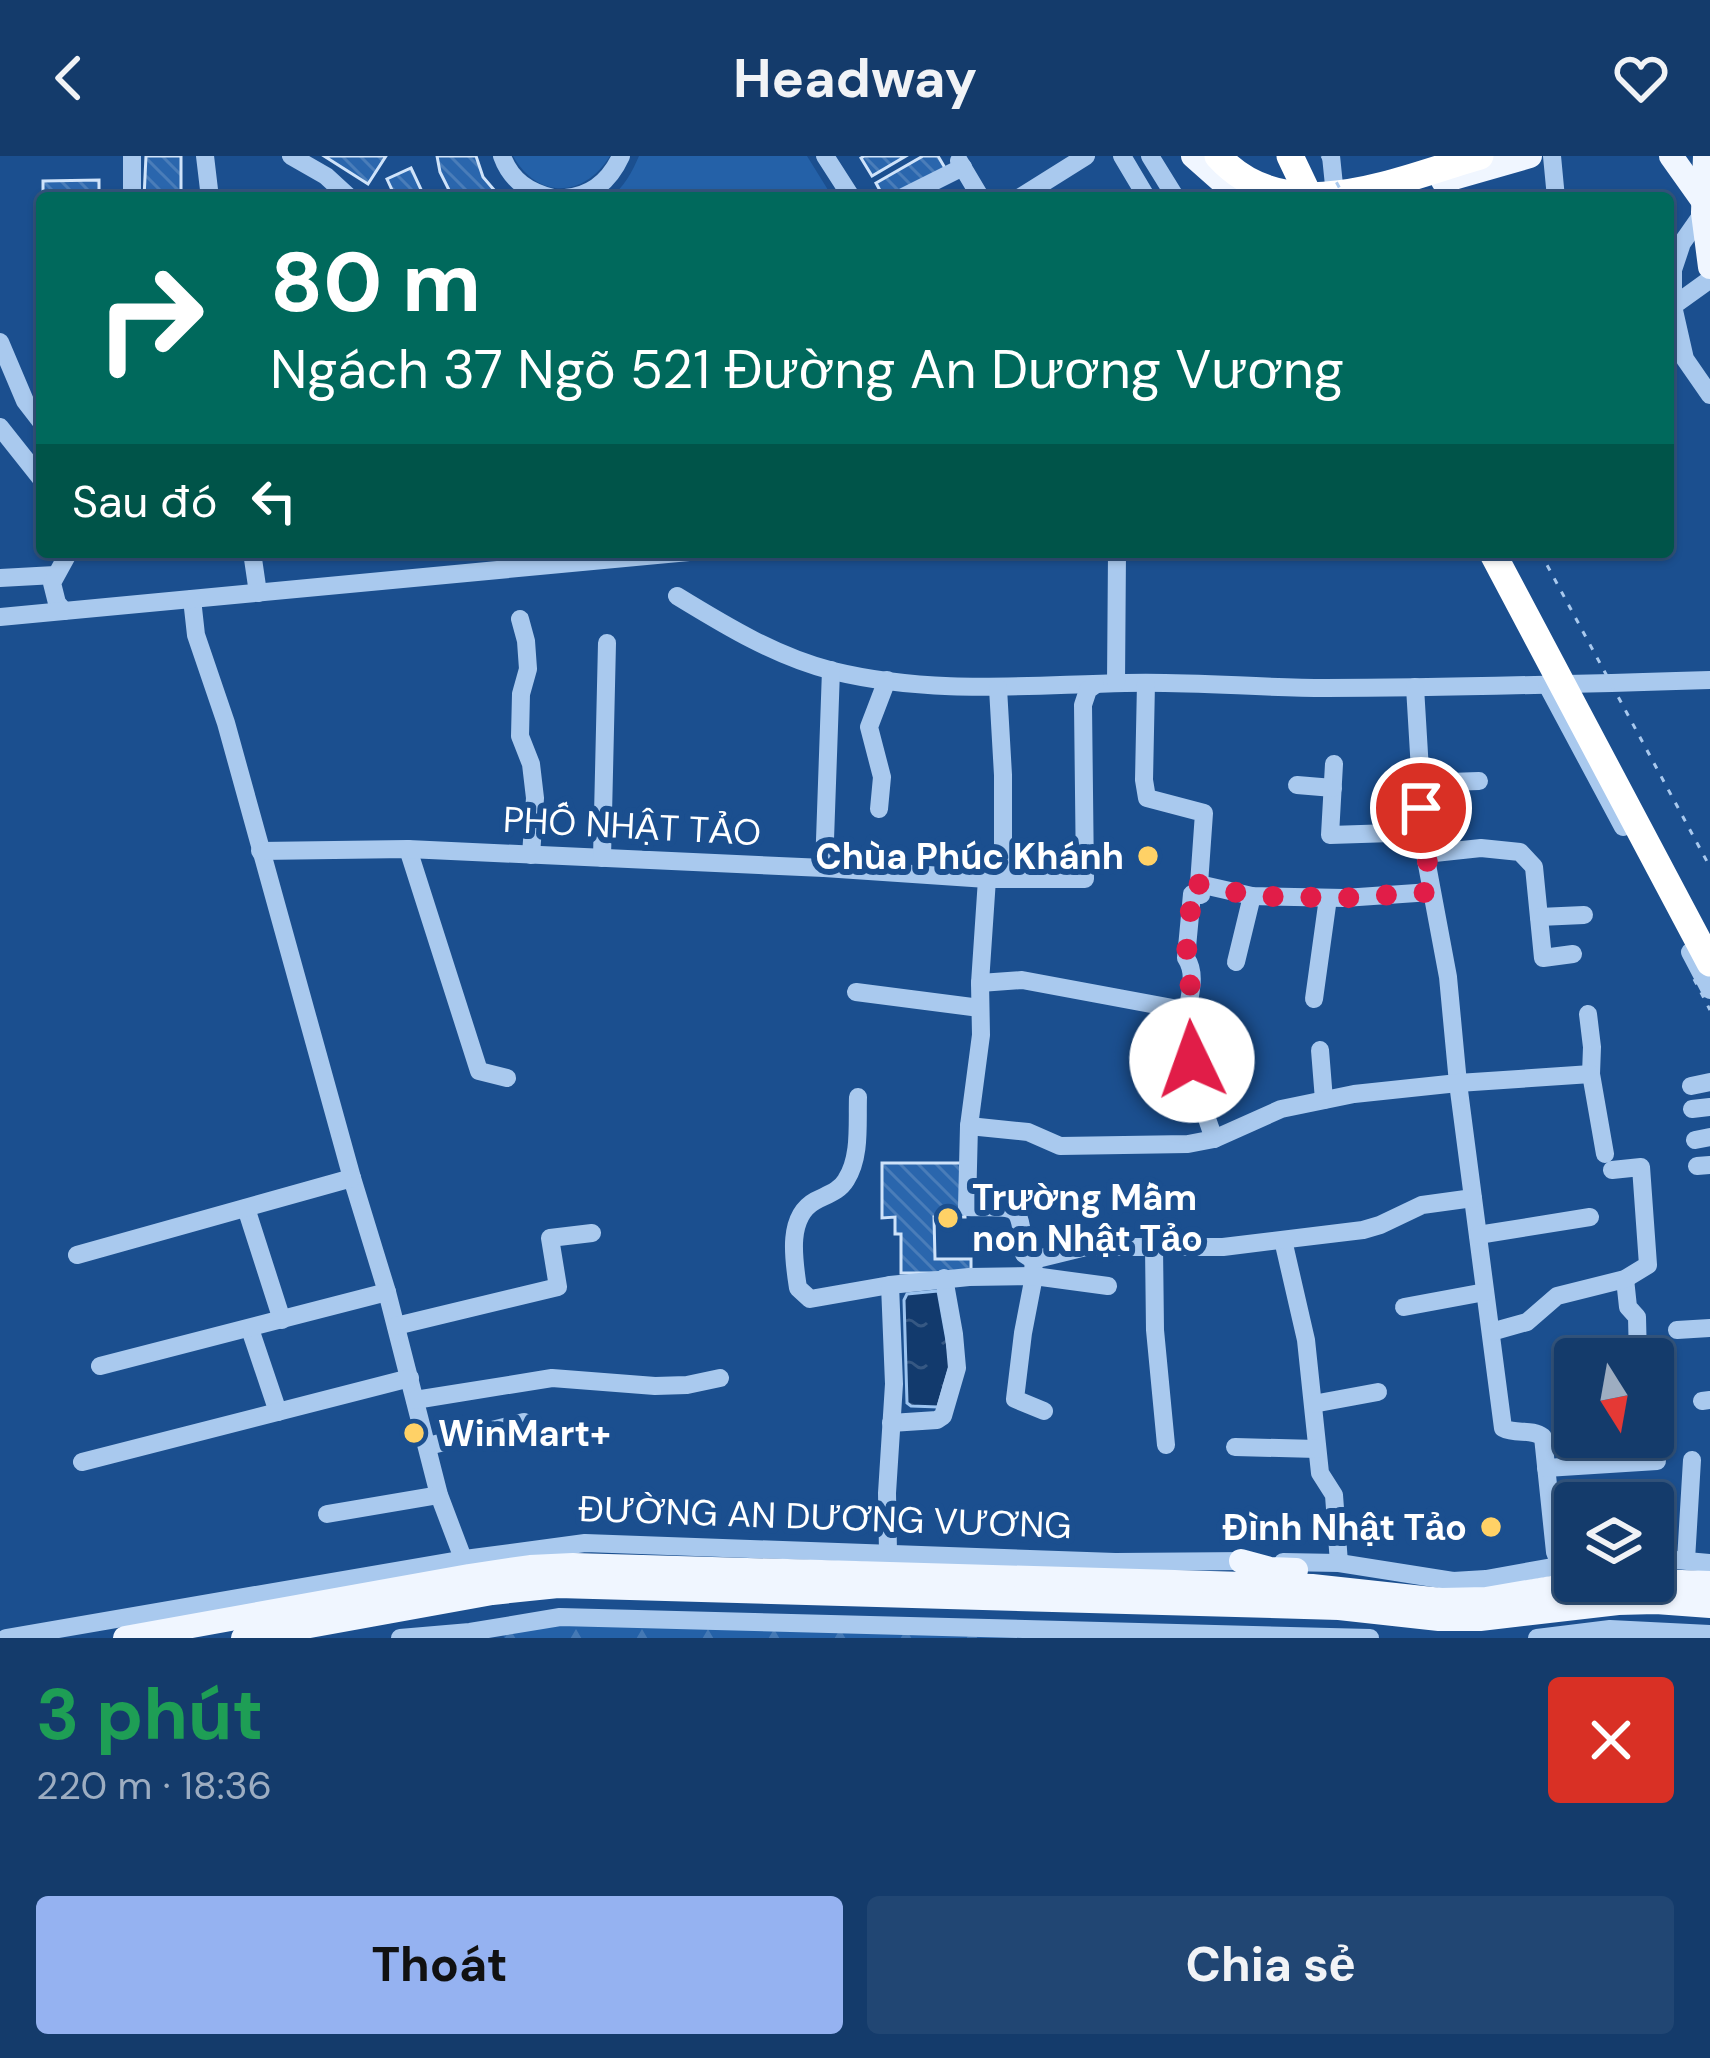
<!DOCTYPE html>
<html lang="vi">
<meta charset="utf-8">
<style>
:root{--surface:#143b6b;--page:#214673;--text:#f1f3f6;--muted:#9dadc1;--line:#33557e;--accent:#95b2f1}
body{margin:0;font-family:"DM Sans",sans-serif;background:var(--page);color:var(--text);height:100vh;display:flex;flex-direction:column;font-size:45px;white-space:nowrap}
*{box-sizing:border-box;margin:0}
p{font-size:39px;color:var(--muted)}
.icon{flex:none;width:66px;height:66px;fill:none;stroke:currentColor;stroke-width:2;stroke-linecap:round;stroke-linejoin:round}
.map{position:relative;height:1482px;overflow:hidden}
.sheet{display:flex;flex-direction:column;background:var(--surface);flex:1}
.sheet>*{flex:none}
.guide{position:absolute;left:36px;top:36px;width:1638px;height:366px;border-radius:12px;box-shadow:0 3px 9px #0004,0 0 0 3px var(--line);background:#00695c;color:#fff;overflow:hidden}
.needle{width:78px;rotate:169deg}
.buttons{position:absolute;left:1554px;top:1182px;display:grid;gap:24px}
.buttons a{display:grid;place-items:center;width:120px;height:120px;border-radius:12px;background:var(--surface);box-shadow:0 3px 9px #0004,0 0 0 3px var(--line);font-size:60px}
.pin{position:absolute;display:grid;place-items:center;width:102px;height:102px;color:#fff;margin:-51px;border:6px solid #fff;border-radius:50%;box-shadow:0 3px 12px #0007}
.me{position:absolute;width:132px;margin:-66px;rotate:357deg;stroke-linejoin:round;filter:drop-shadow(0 0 9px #0008)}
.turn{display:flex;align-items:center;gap:42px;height:252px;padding:0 36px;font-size:54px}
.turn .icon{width:156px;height:156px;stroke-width:2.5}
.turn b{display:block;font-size:84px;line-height:102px}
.then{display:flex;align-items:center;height:114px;padding:0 36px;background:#0003;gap:24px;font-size:45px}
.round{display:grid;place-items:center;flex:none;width:126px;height:126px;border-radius:12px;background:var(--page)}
.overview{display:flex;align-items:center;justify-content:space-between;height:204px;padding:0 36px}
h1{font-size:72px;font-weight:700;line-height:90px;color:#1e9e55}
.button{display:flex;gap:24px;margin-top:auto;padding:24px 36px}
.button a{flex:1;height:138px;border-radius:12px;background:var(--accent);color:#111;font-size:48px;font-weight:700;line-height:138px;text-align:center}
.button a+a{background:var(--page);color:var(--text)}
header{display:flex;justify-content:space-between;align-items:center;height:156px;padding:0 36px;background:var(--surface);font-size:54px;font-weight:700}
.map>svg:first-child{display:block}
.grass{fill:#2461a8}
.forest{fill:url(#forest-firs)}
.water{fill:url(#water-ripples);stroke:#9cc4f0;stroke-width:3}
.building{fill:url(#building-back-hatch);stroke:#cfe3fa;stroke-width:3}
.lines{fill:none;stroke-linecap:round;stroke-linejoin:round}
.minor{stroke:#a9c9ee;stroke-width:18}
.major{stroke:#f0f6ff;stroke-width:24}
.highway{stroke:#fff;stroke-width:27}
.path-bridge{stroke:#a9c9ee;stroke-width:3;stroke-dasharray:6 9;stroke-linecap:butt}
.highway-bridge{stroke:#fff;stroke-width:27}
.route{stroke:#e11d48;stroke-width:21;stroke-dasharray:0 37.8}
.poi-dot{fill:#ffd166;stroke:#1b4f8f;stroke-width:4.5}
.labels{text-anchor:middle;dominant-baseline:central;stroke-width:12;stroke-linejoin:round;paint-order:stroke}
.street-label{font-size:36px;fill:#fff;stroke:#1b4f8f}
.poi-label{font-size:36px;font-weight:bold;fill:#fff;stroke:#1b4f8f;text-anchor:end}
</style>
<header><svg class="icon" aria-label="back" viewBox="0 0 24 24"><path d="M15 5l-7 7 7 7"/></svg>Headway<svg class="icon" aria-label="heart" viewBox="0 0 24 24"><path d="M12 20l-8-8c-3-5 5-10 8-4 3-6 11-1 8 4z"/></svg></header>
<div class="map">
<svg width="1710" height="1482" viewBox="0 0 1710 1482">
<defs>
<pattern id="forest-firs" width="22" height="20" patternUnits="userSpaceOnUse" patternTransform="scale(3)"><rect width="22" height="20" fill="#2461a8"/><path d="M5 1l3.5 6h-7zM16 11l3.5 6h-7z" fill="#4579b5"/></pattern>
<pattern id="water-ripples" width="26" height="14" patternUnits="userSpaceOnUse" patternTransform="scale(3)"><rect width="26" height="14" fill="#123a6d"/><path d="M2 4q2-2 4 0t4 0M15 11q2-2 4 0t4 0" fill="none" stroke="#365883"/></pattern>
<pattern id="building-back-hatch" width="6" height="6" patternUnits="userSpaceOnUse" patternTransform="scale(3)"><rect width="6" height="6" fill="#2a66ad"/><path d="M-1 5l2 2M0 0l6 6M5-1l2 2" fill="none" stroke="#4a7db9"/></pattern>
</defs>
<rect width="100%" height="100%" fill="#1b4f8f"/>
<!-- grass -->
<g class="grass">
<path d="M513,0H610C584,42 538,44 513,0Z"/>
<path d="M639,0H807L833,42H609C624,32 632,16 639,0Z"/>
</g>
<!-- forest -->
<polygon class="forest" points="560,1461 1370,1482 504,1482 502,1471"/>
<!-- water -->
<polygon class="water" points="938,1135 951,1207 938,1251 911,1250 907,1247 904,1144 907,1138"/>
<!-- building -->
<g class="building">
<polygon points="146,0 181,0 181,42 144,42"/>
<polygon points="324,0 386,0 368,28"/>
<polygon points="437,0 476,0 483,21 501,42 453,42 440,16"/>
<polygon points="864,0 906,0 872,20 861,2"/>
<polygon points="923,0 938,0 945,12 895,42 884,42 876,27"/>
<polygon points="411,12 425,42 374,42 392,34 387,23"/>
<polygon points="99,24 99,42 43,42 43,25"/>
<polygon points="882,1007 964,1007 965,1061 934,1061 935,1103 971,1103 971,1117 901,1117 901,1078 895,1078 895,1061 882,1062"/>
</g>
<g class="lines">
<!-- minor -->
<g class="minor">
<polyline points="205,0 210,42"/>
<polyline points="291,0 326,20 350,42"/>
<path d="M502,0C511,25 529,36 553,42"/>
<polyline points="825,0 852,42"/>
<polyline points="1122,0 1147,42"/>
<polyline points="1150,0 1176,42"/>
<polyline points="1331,0 1335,39"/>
<polyline points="1552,0 1556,42"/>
<polyline points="959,5 981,42"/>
<polyline points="132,42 132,0"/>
<path d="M565,42C593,40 610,24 621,0"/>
<polyline points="901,42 963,11"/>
<polyline points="1019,42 1086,0"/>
<polyline points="1703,57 1682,87 1673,114 1673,150 1685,203 1710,239"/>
<polyline points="1673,150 1709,124"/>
<polyline points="0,186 25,245 42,267"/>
<polyline points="0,271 42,324"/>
<polyline points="252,396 258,437"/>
<polyline points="0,422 55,419"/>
<path d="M677,440C726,470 777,501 833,515C932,539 1025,529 1125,527C1192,525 1259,532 1326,532C1454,532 1582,528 1710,524"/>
<polyline points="192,443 196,479 226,567 352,1022 387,1136 439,1339 467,1413"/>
<polyline points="64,455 57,447 52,427 69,396"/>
<polyline points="0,461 689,396"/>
<polyline points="520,463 526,485 528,513 521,538 520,580 531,608 535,642 531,699"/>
<polyline points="1116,527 1117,396"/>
<path d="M1146,527L1144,624L1147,642L1204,657L1199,728L1201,739L1192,738L1186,802C1199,821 1186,847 1186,869C1186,902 1203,952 1214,983"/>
<polyline points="1547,529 1623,671"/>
<path d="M1415,531L1425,698L1448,821L1458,927L1503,1272C1516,1279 1531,1272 1543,1281L1555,1396L1560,1409"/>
<polyline points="998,532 1003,619 1003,723"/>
<polyline points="1334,608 1330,679 1423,676"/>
<polyline points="1420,627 1479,625"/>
<polyline points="1297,629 1333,632"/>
<polyline points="879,653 882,621 869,571 887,524"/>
<polyline points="408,693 479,915 507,922"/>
<polyline points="260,695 408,693 824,712 987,723 1085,723 1083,549 1088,534 1095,529"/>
<polyline points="1425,698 1481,692 1520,696 1534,711 1543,802 1573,798"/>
<polyline points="602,702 607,487"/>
<polyline points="824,712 831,514"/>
<path d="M987,723L980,827L981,879L969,970L967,1051C1020,1053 1019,1043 1024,1098L1033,1104L1034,1120L1023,1177L1015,1243L1044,1255"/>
<polyline points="1199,728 1252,740 1344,742 1431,736"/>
<polyline points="1539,761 1584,759"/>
<polyline points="1690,796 1710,834"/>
<polyline points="1236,806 1252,740"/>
<polyline points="980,827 1022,824 1189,855"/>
<polyline points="856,836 980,852"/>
<polyline points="1314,843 1328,742"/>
<polyline points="1588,858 1592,891 1591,918 1605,998"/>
<polyline points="1320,894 1324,944"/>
<polyline points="1691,930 1710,926"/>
<path d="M858,941C857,967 861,1001 846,1024C839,1036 826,1039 815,1045C786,1061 794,1105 798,1132L810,1143L890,1129"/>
<polyline points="1692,953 1710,951"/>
<polyline points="969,970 1028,976 1060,990 1188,988 1214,983 1281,953 1354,938 1458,927 1591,918"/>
<polyline points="1695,984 1710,981"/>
<polyline points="1697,1010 1710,1009"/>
<polyline points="246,1052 282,1164"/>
<polyline points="1478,1079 1590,1061"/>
<polyline points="1283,1084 1306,1184 1320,1317 1334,1339 1339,1407"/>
<polyline points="1154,1091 1155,1174 1166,1289"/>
<polyline points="77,1099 352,1022"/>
<polyline points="1033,1104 1086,1091 1223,1091 1363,1074 1380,1069 1422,1049 1473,1042"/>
<polyline points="1625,1123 1628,1151 1637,1161 1638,1203"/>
<polyline points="1404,1151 1485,1136"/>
<polyline points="396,1170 558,1131 550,1082 592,1077"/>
<polyline points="250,1173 278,1256"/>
<polyline points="1677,1174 1710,1172"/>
<polyline points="1491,1176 1527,1166 1557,1140 1625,1123 1648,1109 1641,1011 1612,1014"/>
<polyline points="100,1210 387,1136"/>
<polyline points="415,1244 552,1222 655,1230 687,1229 720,1222"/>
<polyline points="1702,1245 1710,1244"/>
<polyline points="1313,1248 1378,1236"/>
<polyline points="891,1267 937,1264 943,1260 957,1212 954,1178 944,1122"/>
<polyline points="428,1290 524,1266"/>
<polyline points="1235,1291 1317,1293"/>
<polyline points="82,1306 410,1222"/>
<polyline points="1546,1312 1657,1305"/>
<polyline points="327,1358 439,1339"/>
<polyline points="888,1397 887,1337 894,1228 890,1129 969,1121 1034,1120 1108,1130"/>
<polyline points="1653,1402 1710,1407"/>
<polyline points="1686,1404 1692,1304"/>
<polyline points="1283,1406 1339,1407 1453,1425 1486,1423 1575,1407"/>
<polyline points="6,1482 465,1403 585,1387 1115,1406 1249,1405"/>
<polyline points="400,1482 470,1476 560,1461 1370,1482"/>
<polyline points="1537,1482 1610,1473 1710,1478"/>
</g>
<!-- major -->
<g class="major">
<polyline points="1193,0 1228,31 1246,42"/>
<polyline points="1671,0 1703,45"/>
<polyline points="1705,0 1703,57 1710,111"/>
<polyline points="1443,25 1530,0"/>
<polyline points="1241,1405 1270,1413 1296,1414"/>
<polyline points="1653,1425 1710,1427"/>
<polyline points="125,1482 469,1420 530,1411 573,1409 1312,1430 1441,1444 1486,1443 1587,1426 1625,1425"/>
<polyline points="243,1482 492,1437 558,1430 1339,1452 1439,1463 1480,1463 1618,1447 1656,1446 1710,1450"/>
</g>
<!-- highway -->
<path class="highway" d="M1218,0C1286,76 1399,23 1480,0"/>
<!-- path-bridge -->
<g class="path-bridge">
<polyline points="1322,0 1345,42"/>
<polyline points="1540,396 1710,711"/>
<polyline points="1694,823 1710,854"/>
</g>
<!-- highway-bridge -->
<g class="highway-bridge">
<polyline points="1290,0 1310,42"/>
<polyline points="1492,396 1710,807"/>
</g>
</g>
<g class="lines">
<!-- route -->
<polyline class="route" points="1192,904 1186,867 1192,811 1186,802 1192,738 1201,739 1199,728 1252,740 1344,742 1431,736 1421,652"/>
</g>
<!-- markers -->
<g class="poi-dot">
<circle cx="1148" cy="700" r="12"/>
<circle cx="948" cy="1062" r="12"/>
<circle cx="414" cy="1277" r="12"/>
<circle cx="1491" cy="1371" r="12"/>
</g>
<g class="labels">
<!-- street labels -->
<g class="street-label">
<text transform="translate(632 670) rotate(3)">PHỐ NHẬT TẢO</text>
<text transform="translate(825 1361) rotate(2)">ĐƯỜNG AN DƯƠNG VƯƠNG</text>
</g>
<!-- poi labels -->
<g class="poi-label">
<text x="1124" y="700">Chùa Phúc Khánh</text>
<text x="972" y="1041" text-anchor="start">Trường Mầm<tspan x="972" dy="41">non Nhật Tảo</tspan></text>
<text x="438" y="1277" text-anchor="start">WinMart+</text>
<text x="1467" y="1371">Đình Nhật Tảo</text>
</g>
</g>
</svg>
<div class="buttons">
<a><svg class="needle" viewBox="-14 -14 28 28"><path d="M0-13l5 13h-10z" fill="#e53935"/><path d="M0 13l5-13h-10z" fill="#9dadc1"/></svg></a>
<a><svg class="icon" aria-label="layers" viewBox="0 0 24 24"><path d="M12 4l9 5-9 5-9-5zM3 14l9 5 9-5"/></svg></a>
</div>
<div class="pin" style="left:1421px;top:652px;background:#d93025"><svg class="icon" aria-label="arrive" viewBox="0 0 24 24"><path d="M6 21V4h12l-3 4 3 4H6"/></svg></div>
<svg class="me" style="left:1192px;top:904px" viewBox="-20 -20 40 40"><circle r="19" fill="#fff"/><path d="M0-13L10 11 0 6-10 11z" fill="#e11d48"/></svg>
<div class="guide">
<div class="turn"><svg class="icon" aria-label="right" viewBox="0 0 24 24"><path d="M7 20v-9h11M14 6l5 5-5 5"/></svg><div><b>80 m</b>Ngách 37 Ngõ 521 Đường An Dương Vương</div></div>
<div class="then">Sau đó<svg class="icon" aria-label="left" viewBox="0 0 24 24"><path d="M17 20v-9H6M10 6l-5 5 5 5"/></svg></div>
</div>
</div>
<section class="sheet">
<div class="overview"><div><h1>3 phút</h1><p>220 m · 18:36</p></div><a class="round" style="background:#d93025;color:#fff"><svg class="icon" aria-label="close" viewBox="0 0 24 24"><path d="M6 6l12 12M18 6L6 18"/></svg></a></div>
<div class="button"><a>Thoát</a><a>Chia sẻ</a></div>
</section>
